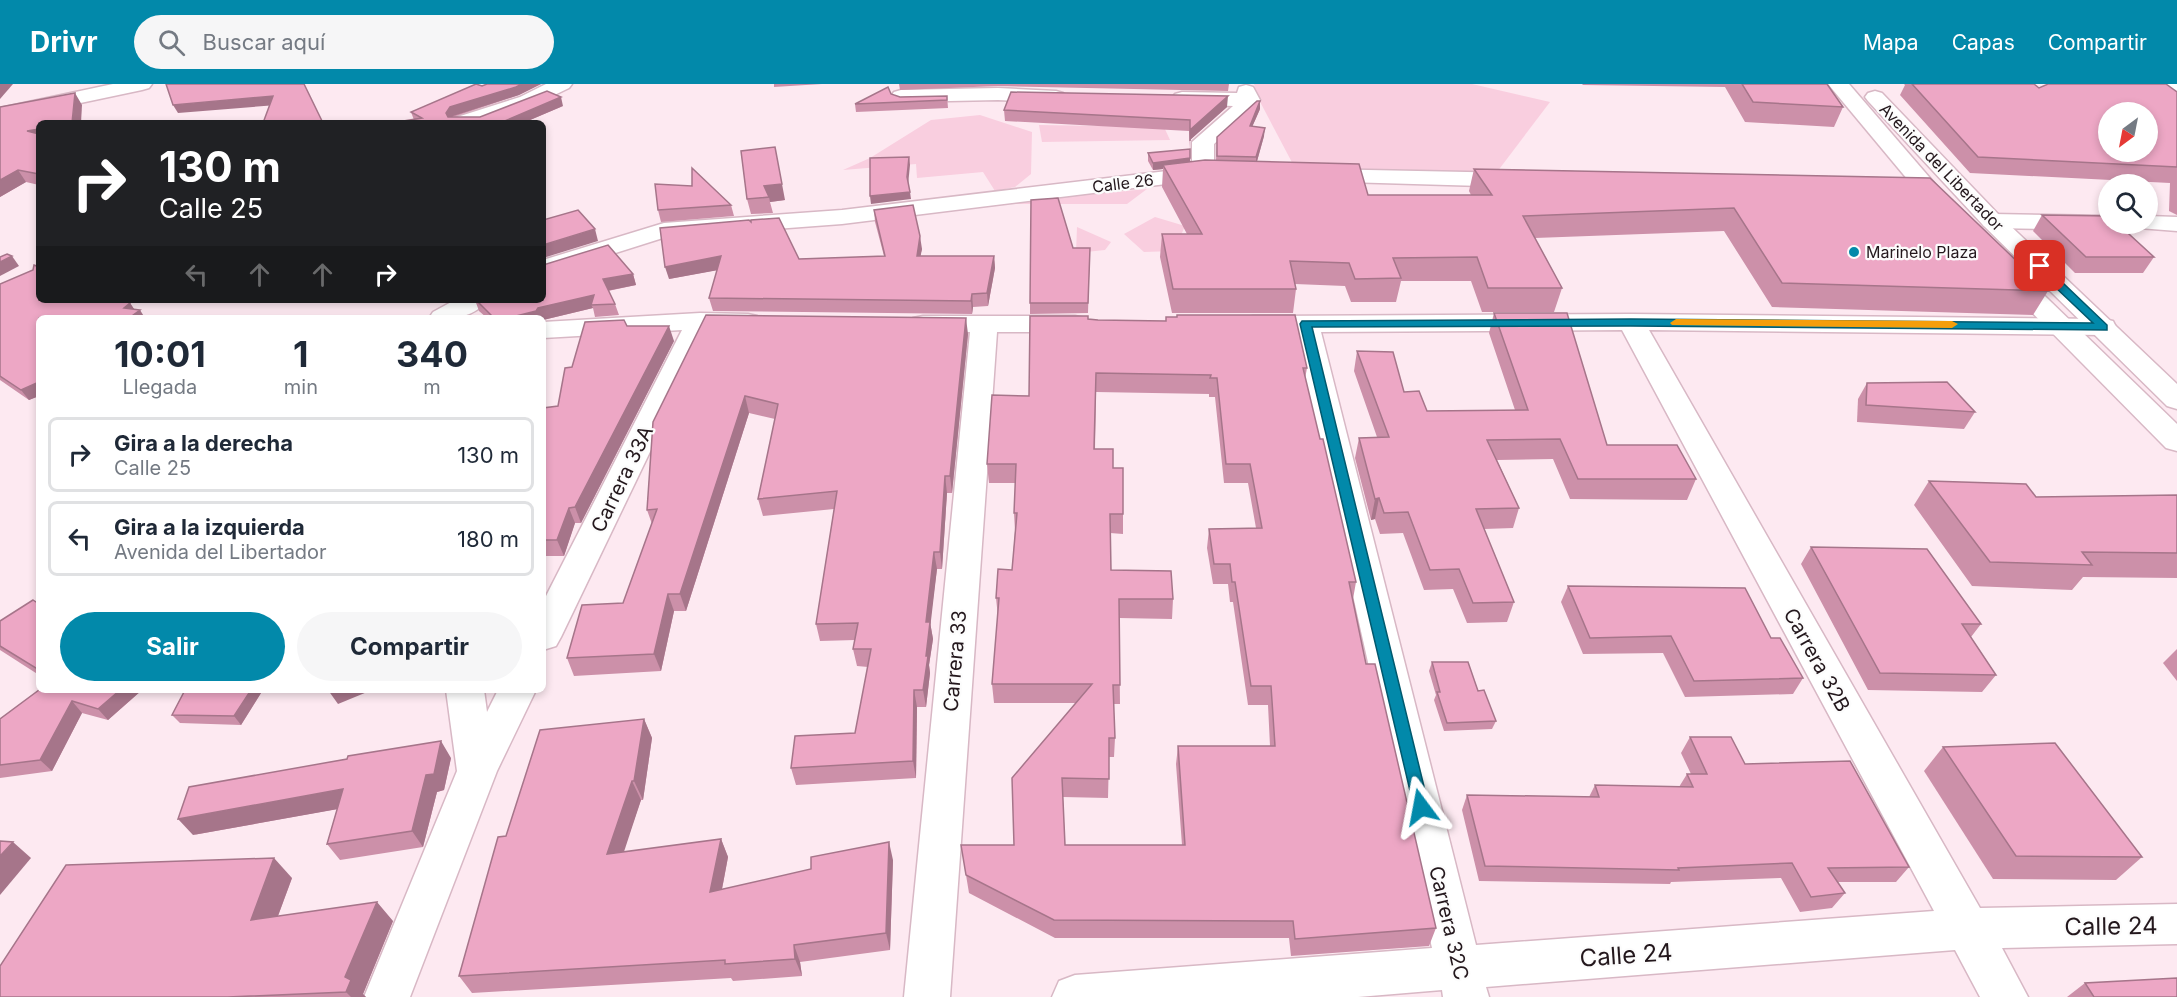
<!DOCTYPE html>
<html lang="es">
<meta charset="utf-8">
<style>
:root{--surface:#fff;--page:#f6f6f7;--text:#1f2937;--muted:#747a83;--line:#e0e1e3;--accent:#0289aa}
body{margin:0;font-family:Inter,sans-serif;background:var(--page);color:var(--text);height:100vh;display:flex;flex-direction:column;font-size:22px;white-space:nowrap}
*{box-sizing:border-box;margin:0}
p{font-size:20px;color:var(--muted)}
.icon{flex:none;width:33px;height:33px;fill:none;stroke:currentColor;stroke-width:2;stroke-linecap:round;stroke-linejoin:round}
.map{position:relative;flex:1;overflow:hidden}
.side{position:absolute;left:36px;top:231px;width:510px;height:378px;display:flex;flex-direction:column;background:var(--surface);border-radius:9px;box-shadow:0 3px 9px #0003}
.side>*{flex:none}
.banner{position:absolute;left:36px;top:36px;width:510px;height:183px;border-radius:9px;box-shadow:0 3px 9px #0003;background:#202124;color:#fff;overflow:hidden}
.needle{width:39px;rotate:212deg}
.buttons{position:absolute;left:2098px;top:18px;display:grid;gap:12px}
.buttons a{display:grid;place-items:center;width:60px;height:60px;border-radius:50%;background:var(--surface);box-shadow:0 3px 9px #0003;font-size:30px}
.pin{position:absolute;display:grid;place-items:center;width:51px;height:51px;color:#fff;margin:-26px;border-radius:12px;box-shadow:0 3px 9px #0006}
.me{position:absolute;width:66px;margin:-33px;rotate:347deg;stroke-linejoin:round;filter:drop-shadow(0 0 4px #0008)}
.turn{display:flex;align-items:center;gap:21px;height:126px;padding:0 24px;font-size:27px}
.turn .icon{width:78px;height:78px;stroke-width:2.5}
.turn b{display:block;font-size:42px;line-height:51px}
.lanes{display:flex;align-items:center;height:57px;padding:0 24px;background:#0003;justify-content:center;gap:30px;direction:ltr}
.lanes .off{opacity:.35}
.eta{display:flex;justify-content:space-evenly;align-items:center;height:102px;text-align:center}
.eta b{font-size:36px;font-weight:700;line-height:42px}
.primary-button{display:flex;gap:12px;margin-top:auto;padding:12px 24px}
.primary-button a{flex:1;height:69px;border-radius:36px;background:var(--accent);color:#fff;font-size:24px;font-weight:700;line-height:69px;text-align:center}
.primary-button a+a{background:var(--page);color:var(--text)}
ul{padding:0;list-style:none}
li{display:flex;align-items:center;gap:18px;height:75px;margin:0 12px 9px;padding:0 12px;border:3px solid var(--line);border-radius:9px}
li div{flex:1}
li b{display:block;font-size:22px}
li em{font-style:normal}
header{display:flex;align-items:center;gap:36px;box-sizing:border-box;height:84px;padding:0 30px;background:var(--accent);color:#fff}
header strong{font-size:28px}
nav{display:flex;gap:33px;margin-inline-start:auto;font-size:21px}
.search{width:420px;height:54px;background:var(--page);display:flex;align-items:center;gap:15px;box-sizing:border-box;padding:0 21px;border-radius:33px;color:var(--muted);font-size:22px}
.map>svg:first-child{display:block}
.green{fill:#f9cedf}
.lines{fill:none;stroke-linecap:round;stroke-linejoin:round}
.street-casing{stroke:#d8b8c5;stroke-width:3}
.secondary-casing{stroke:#d8b8c5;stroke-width:3}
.street{fill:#fff;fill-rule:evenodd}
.secondary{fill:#fff;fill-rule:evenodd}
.wall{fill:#cc90a9;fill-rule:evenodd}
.shaded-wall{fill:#a6758a}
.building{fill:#eda7c5;stroke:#a6758a;stroke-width:1.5;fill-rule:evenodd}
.route{fill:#0289aa;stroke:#01596e;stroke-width:1.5}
.slow{fill:#f59e0b}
.poi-dot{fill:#0289aa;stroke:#fcfcfc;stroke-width:2}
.labels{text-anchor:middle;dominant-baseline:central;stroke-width:4.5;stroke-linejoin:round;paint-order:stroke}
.far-street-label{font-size:16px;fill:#23171c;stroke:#fcfcfc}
.far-poi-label{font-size:16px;fill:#23171c;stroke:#fcfcfc;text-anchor:start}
.street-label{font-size:20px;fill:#23171c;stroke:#fcfcfc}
.near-street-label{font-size:24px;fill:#23171c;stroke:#fcfcfc}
</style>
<header>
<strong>Drivr</strong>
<div class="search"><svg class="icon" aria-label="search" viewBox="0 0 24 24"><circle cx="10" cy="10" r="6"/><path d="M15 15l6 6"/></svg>Buscar aquí</div>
<nav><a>Mapa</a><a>Capas</a><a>Compartir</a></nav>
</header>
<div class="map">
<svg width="2177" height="913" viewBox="0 0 2177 913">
<rect width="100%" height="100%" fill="#fde9f1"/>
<!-- green -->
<g class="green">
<polygon points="1254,0 1472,0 1550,18 1494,92 1296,86 1257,12"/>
<polygon points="980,31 1032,48 1031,90 1015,103 995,107 983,88 917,94 916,80 843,86 870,74 931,36"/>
<polygon points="1039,41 1164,43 1170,56 1042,58"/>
<polygon points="1147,105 1127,120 987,120"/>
<polygon points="1155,133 1185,142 1174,167 1144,168 1124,150"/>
<polygon points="1077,143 1111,158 1105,166 1076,169"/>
</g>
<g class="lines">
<!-- street casing -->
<g class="street-casing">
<g id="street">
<polygon points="113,0 152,0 149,4 142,6 0,36 0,24"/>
<polygon points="546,0 572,0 569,4 534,21 483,39 451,39 454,34 520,13"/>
<polygon points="2166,0 2177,0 2177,7 2170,5"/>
<polygon points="1246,1 1253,3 1260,16 1251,27 1214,60 1214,84 1218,89 1215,94 842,140 666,153 543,192 543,176 664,139 842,126 1192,84 1192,58 1233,22 1182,20 1175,18 1172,14 1175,10 1182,8 1237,9 1239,3"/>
<polygon points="998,4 1056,7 1063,9 1066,13 1063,17 1056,19 998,16 901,18 894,16 891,12 894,8 901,6"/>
<polygon points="1319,85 1516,89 1524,91 1527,96 1524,101 1516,103 1311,97 1308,92 1311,87"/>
<polygon points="1992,130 2109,132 2109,140 2121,140 2118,144 2109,146 1992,144 1984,142 1980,137 1984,132"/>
<polygon points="2148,132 2177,133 2177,147 2139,144 2136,140 2148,140"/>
<path d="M455,216H487C473,236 450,234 429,234L433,228Z"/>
<polygon points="700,229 748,230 757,232 761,238 757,244 748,246 709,245 561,553 556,562 543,566 543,518 682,246 543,254 543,238"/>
<path d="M1631,230L2103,235L2113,237L2116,243L2113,249L2103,251L1649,246L1980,824L2177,820V860L2002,864L2028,913H1980L1955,866L1486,903L1489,913H1443L1442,906L1358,913H1052L1059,897L1075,891L1432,864L1294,248H1253L1243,246L1240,240L1243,234L1253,232ZM1622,246L1934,827L1476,861L1321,248Z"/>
<polygon points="923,232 1075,232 1085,234 1088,240 1085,246 1075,248 997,248 950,913 904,913 970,248 923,248 913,246 910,240 913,234"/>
<polygon points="446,606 484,606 487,628 498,606 536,606 497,687 410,913 364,913 457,687"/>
</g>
</g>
<!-- secondary casing -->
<g class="secondary-casing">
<g id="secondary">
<polygon points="1828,0 1849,0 1954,122 1958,127 1954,132 1946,134 1938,132"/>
<polygon points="1875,7 1882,9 2000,132 2177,300 2177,325 2167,322 1984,142 1868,17 1865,13 1868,9"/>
<polygon points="2007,181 2016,184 2177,340 2177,367 2166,364 1998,194 1994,189 1998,184"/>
</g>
</g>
<!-- street -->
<use href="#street" class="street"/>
<!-- secondary -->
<use href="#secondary" class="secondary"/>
</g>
<!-- wall -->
<g class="wall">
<polygon points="487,0 541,0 519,11 453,33 480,33 563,22 523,39 391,39 414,36 411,28"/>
<polygon points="774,0 822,0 774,3"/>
<polygon points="899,0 1229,0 1228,7 998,2 900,6"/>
<polygon points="1582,0 1827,0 1843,23 1834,43 1745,38 1725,3 1583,1"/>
<polygon points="1904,0 2034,0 2039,4 2177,8 2177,131 2169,127 2170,99 1970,89 1900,11 1905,1"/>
<polygon points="947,12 948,24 856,28 855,20 900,13"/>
<polygon points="82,21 39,39 39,101 26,98 0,113 0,23"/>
<polygon points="1227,23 1190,56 1190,78 1216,76 1217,53 1260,25 1252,43 1264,52 1257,77 1368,111 1471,111 1469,107 1474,85 1930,94 2048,207 2033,231 1772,223 1724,147 1535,154 1562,204 1554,228 1482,228 1471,197 1401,197 1396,218 1351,218 1345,202 1295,200 1296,205 1293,229 1172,229 1160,173 1162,150 1187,150 1162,103 1163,85 1153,86 1148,77 1148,69 1190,65 1189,47 1005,37 1004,26"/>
<polygon points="741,67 785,116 770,118 773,129 751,130 747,115"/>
<polygon points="731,121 734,132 661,138 658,126"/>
<polygon points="874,126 922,165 920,172 994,172 995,184 988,222 973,223 972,230 713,227 709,214 717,186 669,195 749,136 799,175 884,172 875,138"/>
<polygon points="2042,131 2154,173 2143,189 2075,189 2033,147"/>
<polygon points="1073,164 1090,164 1088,229 1030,230 1030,219"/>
<polygon points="633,190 636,201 608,207 615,220 619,231 595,233 593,224 543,236 543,234 487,234 479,227 475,216 543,216"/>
<polygon points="0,200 39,216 130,219 134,225 39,234 39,312 29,316 0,296"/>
<polygon points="1494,229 1607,361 1696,395 1687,416 1570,415 1553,375 1497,376 1519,424 1513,444 1484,445 1514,518 1507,538 1467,539 1453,505 1424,506 1403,449 1380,450 1375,435 1371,436 1355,374 1359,354 1377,353 1354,287 1357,267 1427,327 1515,326 1489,249"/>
<path d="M1088,235L1307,284L1305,295L1356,498L1353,515L1366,580L1436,844L1429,862L1291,872L1289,854H1055L969,809L961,761H1014L1076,619H994L992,600L998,533L996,514L1012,486L1015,447L1014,429L1016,399H989L987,380L1029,312ZM1096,308L1209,310V313H1215L1224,399H1248L1256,444L1209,445L1207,464L1213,500H1228L1230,518H1233L1248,621H1268L1270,662H1178L1176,680L1182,761H1065L1063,713L1108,714L1109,673H1114L1115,654L1113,620H1120L1119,534L1172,535L1173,515L1111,486L1110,449L1123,450V430L1113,384L1095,365Z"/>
<polygon points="627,242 674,257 581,439 575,439 564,472 543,472 543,324 558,322 572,283"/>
<polygon points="968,250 952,409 947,409 942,485 937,485 930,538 933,555 929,581 930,589 926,623 917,623 916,694 796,701 791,684 855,649 868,583 857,582 853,565 855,556 820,557 816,540 834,425 763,432 758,415 775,335 749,329 686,527 674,527 661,587 574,592 567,574 623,519 652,440 647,426 653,338"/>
<polygon points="1867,299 1975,328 1964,345 1857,338 1858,315"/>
<polygon points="1929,397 2036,413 2177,411 2177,494 2083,493 2072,506 1972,502 1914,421"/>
<polygon points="1811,463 1981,540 1971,553 1996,591 1982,608 1868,606 1801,480"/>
<polygon points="1568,502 1771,554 1803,594 1793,610 1685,613 1663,569 1583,570 1561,518"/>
<polygon points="39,520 39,591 0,566 0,537"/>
<polygon points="2177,565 2177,597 2163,579"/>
<polygon points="1432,578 1478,607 1496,637 1492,645 1444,647 1434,616 1436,611 1429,587"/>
<polygon points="39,606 142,606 108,636 82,629 52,687 0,694 0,635"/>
<polygon points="185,606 259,606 261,609 241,641 180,639 172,631"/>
<polygon points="644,635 652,654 643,716 641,716 623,768 721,755 728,773 722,805 893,776 890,866 800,878 802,892 733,897 731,894 472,909 459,892 506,752"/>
<polygon points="1690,653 1745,680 1909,783 1896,798 1838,798 1845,809 1832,824 1800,828 1781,794 1671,798 1670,800 1479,797 1462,726 1467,711 1589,713 1595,701 1679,703 1687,690 1691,690 1681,669"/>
<polygon points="1943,663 2142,773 2116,796 1993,795 1924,687"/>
<polygon points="451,674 444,706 437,708 423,763 340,776 327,760 337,725 193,751"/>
<polygon points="292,794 278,832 393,837 363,910 366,913 0,913"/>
<polygon points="2085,899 2177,913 2067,913"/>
</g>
<!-- shaded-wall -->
<g class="shaded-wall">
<polygon points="0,0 13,0 0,15"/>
<polygon points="522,0 541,0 519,11 453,32 449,38 446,29 450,23"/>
<polygon points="75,9 82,21 81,39 72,39"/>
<polygon points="273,12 277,21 178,29 173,21"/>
<polygon points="1228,12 1227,23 1190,56 1191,45"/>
<polygon points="561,13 563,22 523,39 500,39"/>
<polygon points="1260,17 1260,25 1249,50 1250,42"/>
<polygon points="1265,44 1264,52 1256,81 1256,73"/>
<polygon points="39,45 39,59 27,47"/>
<polygon points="909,73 910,81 908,101 907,93"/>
<polygon points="1190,74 1190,82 1163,81 1163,85 1153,86 1153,79"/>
<polygon points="18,86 26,98 0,113 0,96"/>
<polygon points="782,100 785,116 770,118 769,113 764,102"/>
<polygon points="910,108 911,115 871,120 870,112"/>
<polygon points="595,145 598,157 543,174 543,161"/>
<polygon points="920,152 922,165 918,185 917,172"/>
<polygon points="12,172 19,182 0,192 0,178"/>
<polygon points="721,172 724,185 669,195 665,183"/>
<polygon points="994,172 995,184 988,222 987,209"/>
<polygon points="633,190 636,201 606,207 603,195"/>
<polygon points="972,210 973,223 972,230 971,217"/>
<polygon points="594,211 591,221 593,224 543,236 543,234 508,234 538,224"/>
<polygon points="130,219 136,228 140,226 145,234 129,234 124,224"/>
<polygon points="966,234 968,250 952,409 950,392"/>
<polygon points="669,242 674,257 581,439 575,423"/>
<polygon points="39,298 39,312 29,316 21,306"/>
<polygon points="745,312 749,329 686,527 680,510"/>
<polygon points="945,392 947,409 942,485 940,468"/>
<polygon points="1379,414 1375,435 1371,436 1375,415"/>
<polygon points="569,424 575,439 564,472 557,456"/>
<polygon points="934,468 937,485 930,545 930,538 933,555 929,581 930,589 926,623 923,606 926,572 926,538"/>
<polygon points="668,510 674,527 661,587 654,570"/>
<polygon points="120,606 142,606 108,636 98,625"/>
<polygon points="251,606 259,606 261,609 241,641 234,632"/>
<polygon points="328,606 372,606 338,620"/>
<polygon points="914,606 917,623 916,694 913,677"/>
<polygon points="72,617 82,629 52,687 40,676"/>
<polygon points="644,635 652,654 643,716 634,697"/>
<polygon points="441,657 451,674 444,706 437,708 423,763 412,747 426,691"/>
<polygon points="632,697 641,716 617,789 607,770"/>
<polygon points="343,705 355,722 193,751 178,735"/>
<polygon points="721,755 728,773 718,826 710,808"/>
<polygon points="13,758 31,774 0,811 0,772"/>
<polygon points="889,758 893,776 890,866 886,849"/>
<polygon points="274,774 292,794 269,856 251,836"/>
<polygon points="377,818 393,837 363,910 366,913 351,913 346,908 345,893"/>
<polygon points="794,861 800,878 802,892 795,875"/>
</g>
<!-- building -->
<g class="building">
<polygon points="166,0 304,0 323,39 263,39 273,12 173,21"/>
<polygon points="476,0 482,2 487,0 522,0 516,3 450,23 446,29 448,33 480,33 547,7 561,13 500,39 391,39 422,34 411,28"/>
<polygon points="1742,0 1827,0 1843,23 1753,18"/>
<path d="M1912,0H2034L2039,4L2048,0H2166L2177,8V83L1978,73ZM2109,28H2148V68H2109Z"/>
<polygon points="888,3 891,10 900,13 947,12 947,16 855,20"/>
<polygon points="1011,8 1228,12 1191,45 1190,57 1190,36 1004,26"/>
<polygon points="75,9 72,39 39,39 39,45 27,47 39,50 39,90 18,86 0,96 0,23"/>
<polygon points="1257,17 1260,17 1250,42 1265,44 1256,73 1217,72 1217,53"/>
<polygon points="775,63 782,100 764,102 769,113 747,115 741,67"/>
<polygon points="1190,65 1190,74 1153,79 1148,69"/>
<polygon points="909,73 907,93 910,108 870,112 870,74"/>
<polygon points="1205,76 1359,80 1368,111 1492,111 1474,85 1930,94 2048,207 1782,199 1734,124 1523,132 1562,204 1488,204 1477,173 1393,174 1401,194 1355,195 1349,179 1290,177 1296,205 1173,205 1162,150 1202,150 1163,81"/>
<polygon points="692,84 731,121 658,126 655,100 692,102"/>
<polygon points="1058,114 1073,164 1090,164 1088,219 1030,219 1031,116"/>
<polygon points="913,121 920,152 917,172 994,172 987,209 972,210 971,217 709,214 721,172 665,183 660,144 749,136 751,138 751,136 779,134 799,175 885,172 874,126"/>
<polygon points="578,126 595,145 543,161 543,136"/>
<polygon points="2042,131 2109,132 2109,140 2118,140 2154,173 2086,173"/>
<polygon points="608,161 633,190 603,195 615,220 591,221 594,211 538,224 536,227 508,234 494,234 476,216 543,216 543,181"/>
<polygon points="7,170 12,172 0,178 0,173"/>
<polygon points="34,181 39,183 39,216 122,216 130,219 124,224 140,226 129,234 39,234 39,298 21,306 0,292 0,200 33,186"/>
<polygon points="1494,229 1567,229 1607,361 1677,361 1696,395 1578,395 1560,355 1487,356 1519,424 1476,425 1514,518 1473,519 1459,485 1430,486 1408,428 1384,429 1379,414 1375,415 1359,354 1389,353 1357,267 1393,268 1404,308 1419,307 1427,327 1528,326"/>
<polygon points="706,231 966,234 950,392 945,392 940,468 934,468 926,538 930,538 926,572 928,572 923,606 914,606 913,677 791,684 795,652 855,649 871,565 853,565 858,539 816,540 837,407 758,415 778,320 745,312 680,510 668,510 654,570 567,574 582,521 623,519 657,425 647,426 653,338"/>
<path d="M1177,231H1295L1307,284H1303L1320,355H1323L1356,498H1349L1366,580H1375L1436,844L1295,855L1293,837L1054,836L966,791L961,761H1014L1012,694L1092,600H992L999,514H996L998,485L1012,486L1017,429H1014L1016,380H987L992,311L1029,312L1030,232H1088V235L1098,236L1166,237V233H1177ZM1096,289L1211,291L1210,294H1217L1226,380H1250L1262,444L1209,445L1214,480H1230L1232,498H1235L1251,602H1271L1275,662H1178L1185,761H1065L1062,694L1109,695V654H1115L1113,601H1120L1119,515H1173L1171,487L1111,486L1110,430H1123V384H1113V365H1094Z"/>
<polygon points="328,232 353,234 327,234"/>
<polygon points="624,236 627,242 669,242 575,423 569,424 557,456 543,456 543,324 558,322 565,284 572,283 585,238"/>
<polygon points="1947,298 1975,328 1866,321 1867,299"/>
<polygon points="1929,397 2026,400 2036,413 2177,411 2177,469 2082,468 2092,481 1990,478"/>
<polygon points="1811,463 1927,465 1981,540 1962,540 1996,591 1880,589"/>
<polygon points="1568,502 1745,504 1771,554 1780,554 1803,594 1694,597 1671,552 1590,554"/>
<polygon points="33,516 39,520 39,586 0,562 0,537"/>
<polygon points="1432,578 1468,578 1478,607 1484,606 1496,637 1447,639 1437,608 1440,608"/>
<polygon points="39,606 120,606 98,625 72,617 40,676 0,681 0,635"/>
<polygon points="185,606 251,606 234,632 172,631"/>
<polygon points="644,635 634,697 632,697 607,770 721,755 710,808 811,785 811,773 889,758 886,849 794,861 795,875 725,880 725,876 459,892 498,753 506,752 540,646"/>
<polygon points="1690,653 1731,653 1745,680 1850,677 1909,783 1828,784 1845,809 1811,813 1792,779 1678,784 1679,786 1485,782 1467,711 1599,713 1595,701 1693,703 1687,690 1707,690"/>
<polygon points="441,657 434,690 426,691 412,747 327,760 343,705 178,735 189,703 347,675 348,672"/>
<polygon points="2055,659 2142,773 2016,772 1943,663"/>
<polygon points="0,757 13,758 0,772"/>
<polygon points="274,774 251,836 377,818 345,893 351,896 346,908 228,913 0,913 0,882 66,781"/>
<polygon points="2177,894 2177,913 2094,913 2085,899"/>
</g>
<!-- route -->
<polygon class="route" points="2040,179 2043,180 2107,241 2107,246 1631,242 1312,243 1429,723 1427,728 1421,730 1415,728 1300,240 1302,237 1631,235 2093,239 2036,185 2036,180"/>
<!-- slow -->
<polygon class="slow" points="1676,235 1952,237 1958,240 1952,244 1672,241 1670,239"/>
<!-- markers -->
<circle class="poi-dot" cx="1854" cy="168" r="6"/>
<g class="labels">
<!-- far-street labels -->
<g class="far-street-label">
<text transform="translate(1942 83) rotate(46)">Avenida del Libertador</text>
<text transform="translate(1123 99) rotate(-7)">Calle 26</text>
</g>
<!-- far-poi labels -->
<g class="far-poi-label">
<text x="1866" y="168">Marinelo Plaza</text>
</g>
<!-- street labels -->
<g class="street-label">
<text transform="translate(622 395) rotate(-64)">Carrera 33A</text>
<text transform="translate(1817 576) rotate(61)">Carrera 32B</text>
<text transform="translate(955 577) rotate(-85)">Carrera 33</text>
<text transform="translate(1449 839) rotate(77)">Carrera 32C</text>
</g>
<!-- near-street labels -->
<g class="near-street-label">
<text transform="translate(2111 842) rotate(-1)">Calle 24</text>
<text transform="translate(1626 871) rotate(-4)">Calle 24</text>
</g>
</g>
</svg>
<div class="buttons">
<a><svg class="needle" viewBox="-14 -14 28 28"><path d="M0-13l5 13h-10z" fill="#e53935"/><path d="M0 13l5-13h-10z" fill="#747a83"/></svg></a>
<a><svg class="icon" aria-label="search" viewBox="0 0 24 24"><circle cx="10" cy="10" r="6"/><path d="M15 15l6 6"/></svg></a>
</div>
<div class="pin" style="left:2040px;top:182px;background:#d93025"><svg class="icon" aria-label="arrive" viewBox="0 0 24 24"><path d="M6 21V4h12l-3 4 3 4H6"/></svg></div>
<svg class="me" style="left:1421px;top:723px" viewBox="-20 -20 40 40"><path d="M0-17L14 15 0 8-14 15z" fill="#0289aa" stroke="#fff" stroke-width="4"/></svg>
<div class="banner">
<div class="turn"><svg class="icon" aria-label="right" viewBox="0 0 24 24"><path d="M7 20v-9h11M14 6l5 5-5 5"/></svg><div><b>130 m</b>Calle 25</div></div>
<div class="lanes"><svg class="icon off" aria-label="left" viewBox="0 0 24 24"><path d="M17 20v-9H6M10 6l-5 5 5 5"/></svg><svg class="icon off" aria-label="ahead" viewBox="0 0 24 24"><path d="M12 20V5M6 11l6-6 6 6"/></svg><svg class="icon off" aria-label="ahead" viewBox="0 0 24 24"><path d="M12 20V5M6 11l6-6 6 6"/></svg><svg class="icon" aria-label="right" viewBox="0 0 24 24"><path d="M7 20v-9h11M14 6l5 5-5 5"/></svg></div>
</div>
<section class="side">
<div class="eta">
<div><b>10:01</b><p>Llegada</p></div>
<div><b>1</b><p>min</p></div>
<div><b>340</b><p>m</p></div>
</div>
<ul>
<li><svg class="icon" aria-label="right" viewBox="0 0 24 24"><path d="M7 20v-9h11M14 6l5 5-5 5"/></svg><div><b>Gira a la derecha</b><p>Calle 25</p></div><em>130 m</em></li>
<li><svg class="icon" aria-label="left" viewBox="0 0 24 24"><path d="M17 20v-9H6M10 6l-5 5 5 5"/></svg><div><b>Gira a la izquierda</b><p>Avenida del Libertador</p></div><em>180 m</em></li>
</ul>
<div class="primary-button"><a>Salir</a><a>Compartir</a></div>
</section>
</div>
